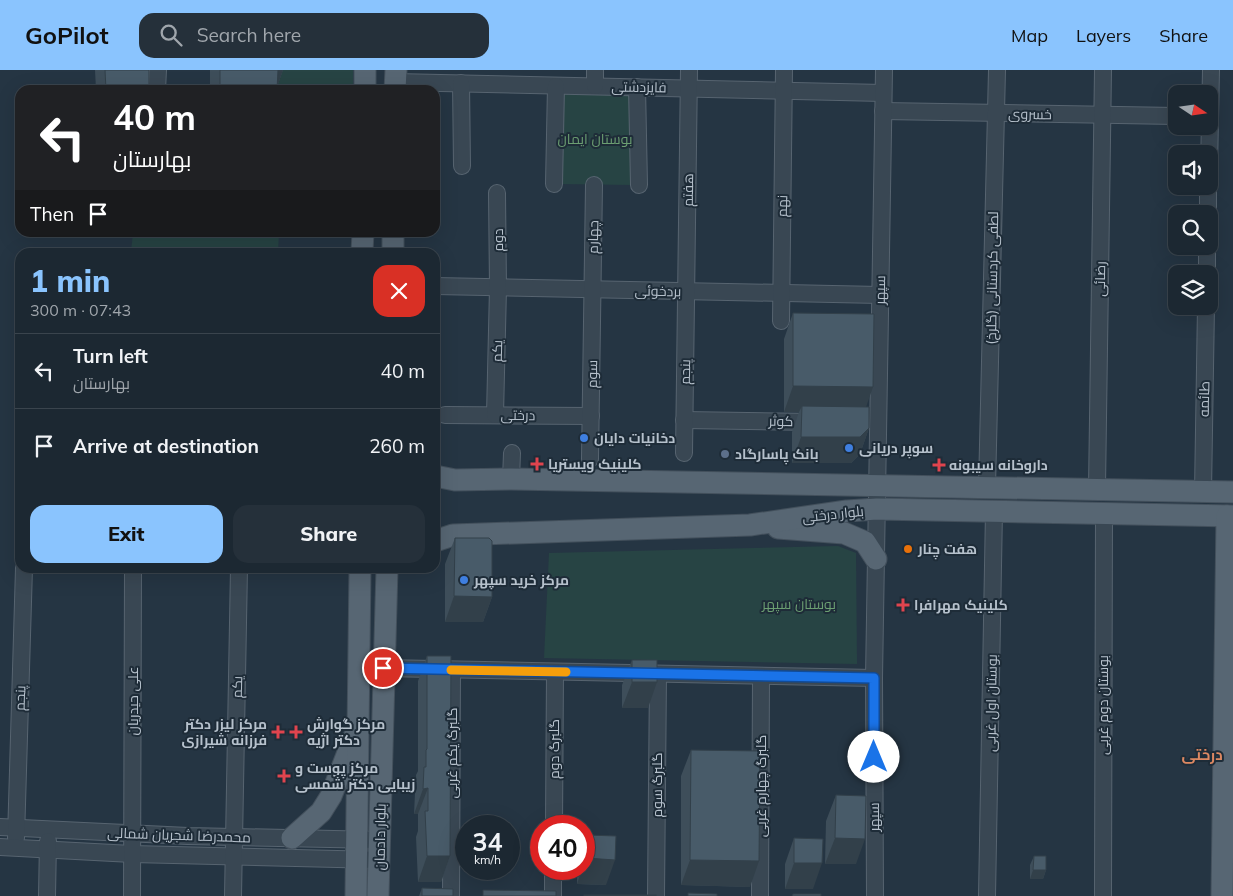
<!DOCTYPE html>
<meta charset="utf-8">
<style>
:root{--surface:#1c2832;--page:#25303a;--text:#f1f3f6;--muted:#a0a6ac;--line:#3a444d;--accent:#8ac4fe}
body{margin:0;font-family:Mulish,Cairo,sans-serif;background:var(--page);color:var(--text);height:100vh;display:flex;flex-direction:column;font-size:19px;white-space:nowrap}
*{box-sizing:border-box;margin:0}
p{font-size:16px;color:var(--muted)}
.icon{flex:none;width:28px;height:28px;fill:none;stroke:currentColor;stroke-width:2;stroke-linecap:round;stroke-linejoin:round}
.map{position:relative;flex:1;overflow:hidden}
.details{position:absolute;left:15px;top:178px;width:425px;height:325px;display:flex;flex-direction:column;background:var(--surface);border-radius:15px;box-shadow:0 5px 20px #0002,0 0 0 1px var(--line)}
.details>*{flex:none}
.guide{position:absolute;left:15px;top:15px;width:425px;height:152px;border-radius:15px;box-shadow:0 5px 20px #0002,0 0 0 1px var(--line);background:#202124;color:#fff;overflow:hidden}
.needle{width:32px;rotate:103deg}
.buttons{position:absolute;left:1168px;top:15px;display:grid;gap:10px}
.buttons a{display:grid;place-items:center;width:50px;height:50px;border-radius:10px;background:var(--surface);box-shadow:0 5px 20px #0002,0 0 0 1px var(--line);font-size:25px}
.speed{position:absolute;left:455px;top:745px;display:flex;gap:10px;font-size:25px;font-weight:700;text-align:center}
.speed>*{display:grid;place-content:center;width:65px;height:65px;border-radius:50%;background:var(--surface);box-shadow:0 5px 20px #0002,0 0 0 1px var(--line);line-height:1}
.speed small{font-size:12px;font-weight:400}
.speed .limit{border:8px solid #d22;background:#fff;color:#111}
.pin{position:absolute;display:grid;place-items:center;width:42px;height:42px;color:#fff;margin:-21px;border:2px solid #fff;border-radius:50%;box-shadow:0 1px 5px #0007}
.me{position:absolute;width:55px;margin:-28px;rotate:0deg;stroke-linejoin:round;filter:drop-shadow(0 0 4px #0008)}
.turn{display:flex;align-items:center;gap:18px;height:105px;padding:0 15px;font-size:22px}
.turn .icon{width:65px;height:65px;stroke-width:2.5}
.turn b{display:block;font-size:35px;line-height:42px}
.then{display:flex;align-items:center;height:48px;padding:0 15px;background:#0003;gap:10px;font-size:19px}
.round{display:grid;place-items:center;flex:none;width:52px;height:52px;border-radius:15px;background:var(--page)}
.head{display:flex;align-items:center;justify-content:space-between;height:85px;padding:0 15px}
h1{font-size:30px;font-weight:800;line-height:38px;color:var(--accent)}
.button{display:flex;gap:10px;margin-top:auto;padding:10px 15px}
.button a{flex:1;height:58px;border-radius:15px;background:var(--accent);color:#111;font-size:20px;font-weight:800;line-height:58px;text-align:center}
.button a+a{background:var(--page);color:var(--text)}
ul{padding:0;list-style:none}
li{display:flex;align-items:center;gap:15px;height:75px;padding:0 15px;border-top:1px solid var(--line)}
li div{flex:1}
li b{display:block;font-size:19px}
li em{font-style:normal}
header{display:flex;align-items:center;gap:30px;box-sizing:border-box;height:70px;padding:0 25px;background:var(--accent);color:#111}
header strong{font-size:24px}
nav{display:flex;gap:28px;margin-inline-start:auto;font-size:18px}
.search{width:350px;height:45px;background:var(--page);display:flex;align-items:center;gap:12px;box-sizing:border-box;padding:0 18px;border-radius:15px;color:var(--muted);font-size:19px}
.map>svg:first-child{display:block}
.green{fill:#274444}
.lines{fill:none;stroke-linecap:round;stroke-linejoin:round}
.minor-casing{stroke:#576470;stroke-width:18}
.major-casing{stroke:#43505c;stroke-width:23}
.minor{stroke:#394753;stroke-width:16}
.major{stroke:#576673;stroke-width:21}
.wall{fill:#3e4e5a}
.shaded-wall{fill:#32404a}
.building{fill:#485b69;stroke:#32404a}
.route-casing{stroke:#114b97;stroke-width:12}
.route{stroke:#1a73e8;stroke-width:9}
.slow{stroke:#f59e0b;stroke-width:9}
.shop-dot{fill:#3f7fe0;stroke:#1e2c38;stroke-width:2}
.service-dot{fill:#5c6f8a;stroke:#1e2c38;stroke-width:2}
.health-dot{fill:#e0444e;stroke:#1e2c38;stroke-width:2}
.food-dot{fill:#e8710a;stroke:#1e2c38;stroke-width:2}
.labels{text-anchor:middle;dominant-baseline:central;stroke-width:4;stroke-linejoin:round;paint-order:stroke}
.street-label{font-size:14px;fill:#b6c1cc;stroke:#1e2c38}
.park-label{font-size:14px;fill:#6c9f72;stroke:#1e2c38}
.poi-label{font-size:14px;font-weight:bold;fill:#b6c1cc;stroke:#1e2c38;text-anchor:start}
.neighbourhood-label{font-size:15px;font-weight:bold;fill:#dc8862;stroke:#1e2c38}
</style>
<header>
<strong>GoPilot</strong>
<div class="search"><svg class="icon" aria-label="search" viewBox="0 0 24 24"><circle cx="10" cy="10" r="6"/><path d="M15 15l6 6"/></svg>Search here</div>
<nav><a>Map</a><a>Layers</a><a>Share</a></nav>
</header>
<div class="map">
<svg width="1233" height="826" viewBox="0 0 1233 826">
<rect width="100%" height="100%" fill="#253543"/>
<!-- green -->
<g class="green">
<rect x="271" y="0" width="82" height="20"/>
<polygon points="561,23 629,23 631,115 560,114"/>
<polygon points="133,163 279,163 278,182 131,182"/>
<polygon points="838,476 856,483 857,594 544,588 549,483"/>
</g>
<g class="lines">
<!-- minor casing -->
<g class="minor-casing">
<g id="minor">
<polyline points="395,12 883,23"/>
<polyline points="461,13 462,96"/>
<polyline points="595,16 595,0"/>
<polyline points="637,17 639,115"/>
<polyline points="157,20 158,0"/>
<polyline points="883,41 1176,46"/>
<polyline points="1209,98 1211,0"/>
<polyline points="554,114 556,16"/>
<polyline points="1208,144 1208,116"/>
<polyline points="1207,204 1207,176"/>
<polyline points="435,216 880,225"/>
<polyline points="781,251 784,0"/>
<polyline points="445,345 591,346"/>
<polyline points="495,345 498,218 497,123"/>
<polyline points="684,350 817,352"/>
<polyline points="684,383 689,0"/>
<polyline points="590,389 594,115"/>
<polyline points="511,409 512,383"/>
<polyline points="987,417 997,0"/>
<polyline points="1097,418 1103,0"/>
<polyline points="1203,422 1206,236"/>
<polyline points="383,598 874,608"/>
<polyline points="554,756 555,602"/>
<polyline points="0,757 188,766 380,770"/>
<polyline points="16,768 24,498"/>
<polyline points="0,777 132,784 379,790"/>
<polyline points="47,826 48,771"/>
<polyline points="132,826 133,498"/>
<polyline points="233,826 239,498"/>
<polyline points="451,826 452,600"/>
<polyline points="553,826 553,799"/>
<polyline points="656,826 658,604"/>
<polyline points="760,826 761,606"/>
<polyline points="875,826 874,608 884,0"/>
<polyline points="987,826 994,441"/>
<polyline points="1103,826 1104,444"/>
</g>
</g>
<!-- major casing -->
<g class="major-casing">
<g id="major">
<polyline points="365,20 365,0"/>
<polyline points="395,20 396,0"/>
<polyline points="362,182 363,162"/>
<polyline points="393,182 393,162"/>
<polyline points="435,406 455,410 511,409 1233,422"/>
<polyline points="778,458 844,463 865,472 876,489"/>
<polyline points="435,471 453,465 750,455 847,441 877,439 1233,446"/>
<polyline points="292,768 321,742 331,726 354,667"/>
<polyline points="356,826 360,498"/>
<polyline points="378,826 387,498"/>
<polyline points="1222,826 1227,446"/>
</g>
</g>
<!-- minor -->
<use href="#minor" class="minor"/>
<!-- major -->
<use href="#major" class="major"/>
</g>
<!-- wall -->
<g class="wall">
<polygon points="95,0 149,0 149,20 96,20"/>
<polygon points="210,0 283,0 277,17 277,20 210,20"/>
<polygon points="20,89 20,132 17,132 18,94"/>
<polygon points="793,243 866,337 869,358 860,384 851,393 792,393 792,362 799,342 784,342 784,269"/>
<polygon points="455,468 492,527 483,552 445,552 445,494"/>
<polygon points="427,586 450,786 441,812 418,812 416,767 418,761 418,744 414,744 415,723 417,718 416,705 418,701 418,611"/>
<polygon points="632,590 648,638 622,638 622,615"/>
<polygon points="691,680 750,817 681,815 681,706"/>
<polygon points="836,725 856,794 825,794 826,751"/>
<polygon points="587,765 606,815 577,814 577,799 584,799 584,773"/>
<polygon points="794,768 813,819 785,819 785,794"/>
<polygon points="1034,786 1046,800 1043,809 1030,809 1030,795"/>
<polygon points="422,818 453,826 419,826"/>
</g>
<!-- shaded-wall -->
<g class="shaded-wall">
<polygon points="277,0 283,0 276,20"/>
<polygon points="20,125 20,132 17,132"/>
<polygon points="793,316 873,317 864,343 802,336 799,342 784,342"/>
<polygon points="869,358 860,384 851,393 792,393 801,367"/>
<polygon points="454,526 492,527 483,552 445,552"/>
<polygon points="632,612 657,612 648,638 622,638"/>
<polygon points="428,718 418,744 414,744 423,719"/>
<polygon points="835,768 865,769 856,794 825,794"/>
<polygon points="427,786 450,786 441,812 418,812"/>
<polygon points="586,788 615,790 606,815 577,814 582,799 584,799 584,795"/>
<polygon points="690,790 759,791 750,817 681,815"/>
<polygon points="794,793 822,793 813,819 785,819"/>
<polygon points="1033,800 1046,800 1043,809 1030,809"/>
</g>
<!-- building -->
<g class="building">
<polygon points="105,0 149,0 149,20 106,20"/>
<polygon points="220,0 278,0 277,20 220,20"/>
<polygon points="793,243 874,244 873,317 793,316"/>
<polygon points="802,336 869,337 869,358 860,367 801,367"/>
<polygon points="455,468 489,468 492,471 492,527 454,526"/>
<polygon points="427,586 451,586 450,786 427,786 425,741 428,741 428,718 423,719 424,697 426,697 426,680 427,679"/>
<rect x="632" y="590" width="25" height="22"/>
<polygon points="691,680 760,681 759,791 690,790"/>
<polygon points="836,725 866,726 865,769 835,768"/>
<polygon points="587,765 616,766 615,790 586,788"/>
<polygon points="794,768 823,769 822,793 794,793"/>
<polygon points="1034,786 1046,786 1046,800 1033,800"/>
<polygon points="422,818 453,819 453,826 422,826"/>
<polygon points="483,820 556,821 556,826 483,826"/>
<polygon points="688,823 717,824 717,826 688,826"/>
<polygon points="793,824 821,824 821,826 792,826"/>
<rect x="584" y="825" width="72" height="1"/>
</g>
<g class="lines">
<!-- route casing -->
<g class="route-casing">
<polyline id="route" points="383,598 874,608 874,687"/>
</g>
<!-- route -->
<use href="#route" class="route"/>
<!-- slow -->
<polyline class="slow" points="451,600 566,602"/>
</g>
<!-- markers -->
<g class="shop-dot">
<circle cx="584" cy="368" r="5"/>
<circle cx="849" cy="378" r="5"/>
<circle cx="464" cy="510" r="5"/>
</g>
<circle class="service-dot" cx="725" cy="384" r="5"/>
<g class="health-dot">
<path d="M534.5 386.5h5v5h5v5h-5v5h-5v-5h-5v-5h5z"/>
<path d="M936.5 387.5h5v5h5v5h-5v5h-5v-5h-5v-5h5z"/>
<path d="M900.5 527.5h5v5h5v5h-5v5h-5v-5h-5v-5h5z"/>
<path d="M275.5 654.5h5v5h5v5h-5v5h-5v-5h-5v-5h5z"/>
<path d="M293.5 654.5h5v5h5v5h-5v5h-5v-5h-5v-5h5z"/>
<path d="M281.5 698.5h5v5h5v5h-5v5h-5v-5h-5v-5h5z"/>
</g>
<circle class="food-dot" cx="908" cy="479" r="5"/>
<g class="labels">
<!-- street labels -->
<g class="street-label">
<text transform="translate(639 17) rotate(1)">فایزدشتی</text>
<text transform="translate(1030 44) rotate(1)">خسروی</text>
<text transform="translate(688 120) rotate(-89)">هفتم</text>
<text transform="translate(782 136) rotate(-89)">نهم</text>
<text transform="translate(593 167) rotate(-89)">چهارم</text>
<text transform="translate(498 170) rotate(-90)">دوم</text>
<text transform="translate(992 208) rotate(-89)">لطفی کردستانی (گلرخ)</text>
<text transform="translate(1100 209) rotate(-89)">رضائی</text>
<text transform="translate(880 220) rotate(-89)">سپهر</text>
<text transform="translate(658 221) rotate(1)">بردخوئی</text>
<text transform="translate(497 281) rotate(-89)">یکم</text>
<text transform="translate(685 302) rotate(-89)">پنجم</text>
<text transform="translate(592 304) rotate(-89)">سوم</text>
<text transform="translate(1204 329) rotate(-89)">طائمه</text>
<text transform="translate(518 345) rotate(1)">درختی</text>
<text transform="translate(781 351) rotate(1)">کوثر</text>
<text transform="translate(833 444) rotate(-6)">بلوار درختی</text>
<text transform="translate(237 617) rotate(-89)">یکم</text>
<text transform="translate(20 628) rotate(-88)">پنجم</text>
<text transform="translate(133 631) rotate(-90)">علی حیدریان</text>
<text transform="translate(991 633) rotate(-89)">بوستان اول غربی</text>
<text transform="translate(1103 635) rotate(-90)">بوستان دوم غربی</text>
<text transform="translate(554 679) rotate(-90)">گلبرگ دوم</text>
<text transform="translate(452 683) rotate(-90)">گلبرگ یکم غربی</text>
<text transform="translate(657 715) rotate(-90)">گلبرگ سوم</text>
<text transform="translate(761 716) rotate(-90)">گلبرگ چهارم غربی</text>
<text transform="translate(874 747) rotate(-90)">سپهر</text>
<text transform="translate(179 765) rotate(2)">محمدرضا شجریان شمالی</text>
<text transform="translate(380 767) rotate(-89)">بلوار دادمان</text>
</g>
<!-- park labels -->
<g class="park-label">
<text x="595" y="69">بوستان ایمان</text>
<text x="799" y="534">بوستان سپهر</text>
</g>
<!-- poi labels -->
<g class="poi-label">
<text x="594" y="368">دخانیات دایان</text>
<text x="859" y="378">سوپر دریانی</text>
<text x="735" y="384">بانک پاسارگاد</text>
<text x="548" y="394">کلینیک ویستریا</text>
<text x="949" y="395">داروخانه سیبونه</text>
<text x="918" y="479">هفت چنار</text>
<text x="474" y="510">مرکز خرید سپهر</text>
<text x="914" y="535">کلینیک مهرافرا</text>
<text x="267" y="654" text-anchor="end">مرکز لیزر دکتر<tspan x="267" dy="16">فرزانه شیرازی</tspan></text>
<text x="307" y="654">مرکز گوارش<tspan x="307" dy="16">دکتر اژیه</tspan></text>
<text x="295" y="698">مرکز پوست و<tspan x="295" dy="16">زیبایی دکتر شمسی</tspan></text>
</g>
<!-- neighbourhood labels -->
<g class="neighbourhood-label">
<text x="1202" y="684">درختی</text>
</g>
</g>
</svg>
<div class="buttons">
<a><svg class="needle" viewBox="-14 -14 28 28"><path d="M0-13l5 13h-10z" fill="#e53935"/><path d="M0 13l5-13h-10z" fill="#a0a6ac"/></svg></a>
<a><svg class="icon" aria-label="sound" viewBox="0 0 24 24"><path d="M4 9h4l5-4v14l-5-4H4zM17 9q2 3 0 6"/></svg></a>
<a><svg class="icon" aria-label="search" viewBox="0 0 24 24"><circle cx="10" cy="10" r="6"/><path d="M15 15l6 6"/></svg></a>
<a><svg class="icon" aria-label="layers" viewBox="0 0 24 24"><path d="M12 4l9 5-9 5-9-5zM3 14l9 5 9-5"/></svg></a>
</div>
<div class="speed"><div>34<small>km/h</small></div><div class="limit">40</div></div>
<div class="pin" style="left:383px;top:598px;background:#d93025"><svg class="icon" aria-label="arrive" viewBox="0 0 24 24"><path d="M6 21V4h12l-3 4 3 4H6"/></svg></div>
<svg class="me" style="left:874px;top:687px" viewBox="-20 -20 40 40"><circle r="19" fill="#fff"/><path d="M0-13L10 11 0 6-10 11z" fill="#1a73e8"/></svg>
<div class="guide">
<div class="turn"><svg class="icon" aria-label="left" viewBox="0 0 24 24"><path d="M17 20v-9H6M10 6l-5 5 5 5"/></svg><div><b>40 m</b>بهارستان</div></div>
<div class="then">Then<svg class="icon" aria-label="arrive" viewBox="0 0 24 24"><path d="M6 21V4h12l-3 4 3 4H6"/></svg></div>
</div>
<section class="details">
<div class="head"><div><h1>1 min</h1><p>300 m · 07:43</p></div><a class="round" style="background:#d93025;color:#fff"><svg class="icon" aria-label="close" viewBox="0 0 24 24"><path d="M6 6l12 12M18 6L6 18"/></svg></a></div>
<ul>
<li><svg class="icon" aria-label="left" viewBox="0 0 24 24"><path d="M17 20v-9H6M10 6l-5 5 5 5"/></svg><div><b>Turn left</b><p>بهارستان</p></div><em>40 m</em></li>
<li><svg class="icon" aria-label="arrive" viewBox="0 0 24 24"><path d="M6 21V4h12l-3 4 3 4H6"/></svg><div><b>Arrive at destination</b></div><em>260 m</em></li>
</ul>
<div class="button"><a>Exit</a><a>Share</a></div>
</section>
</div>
